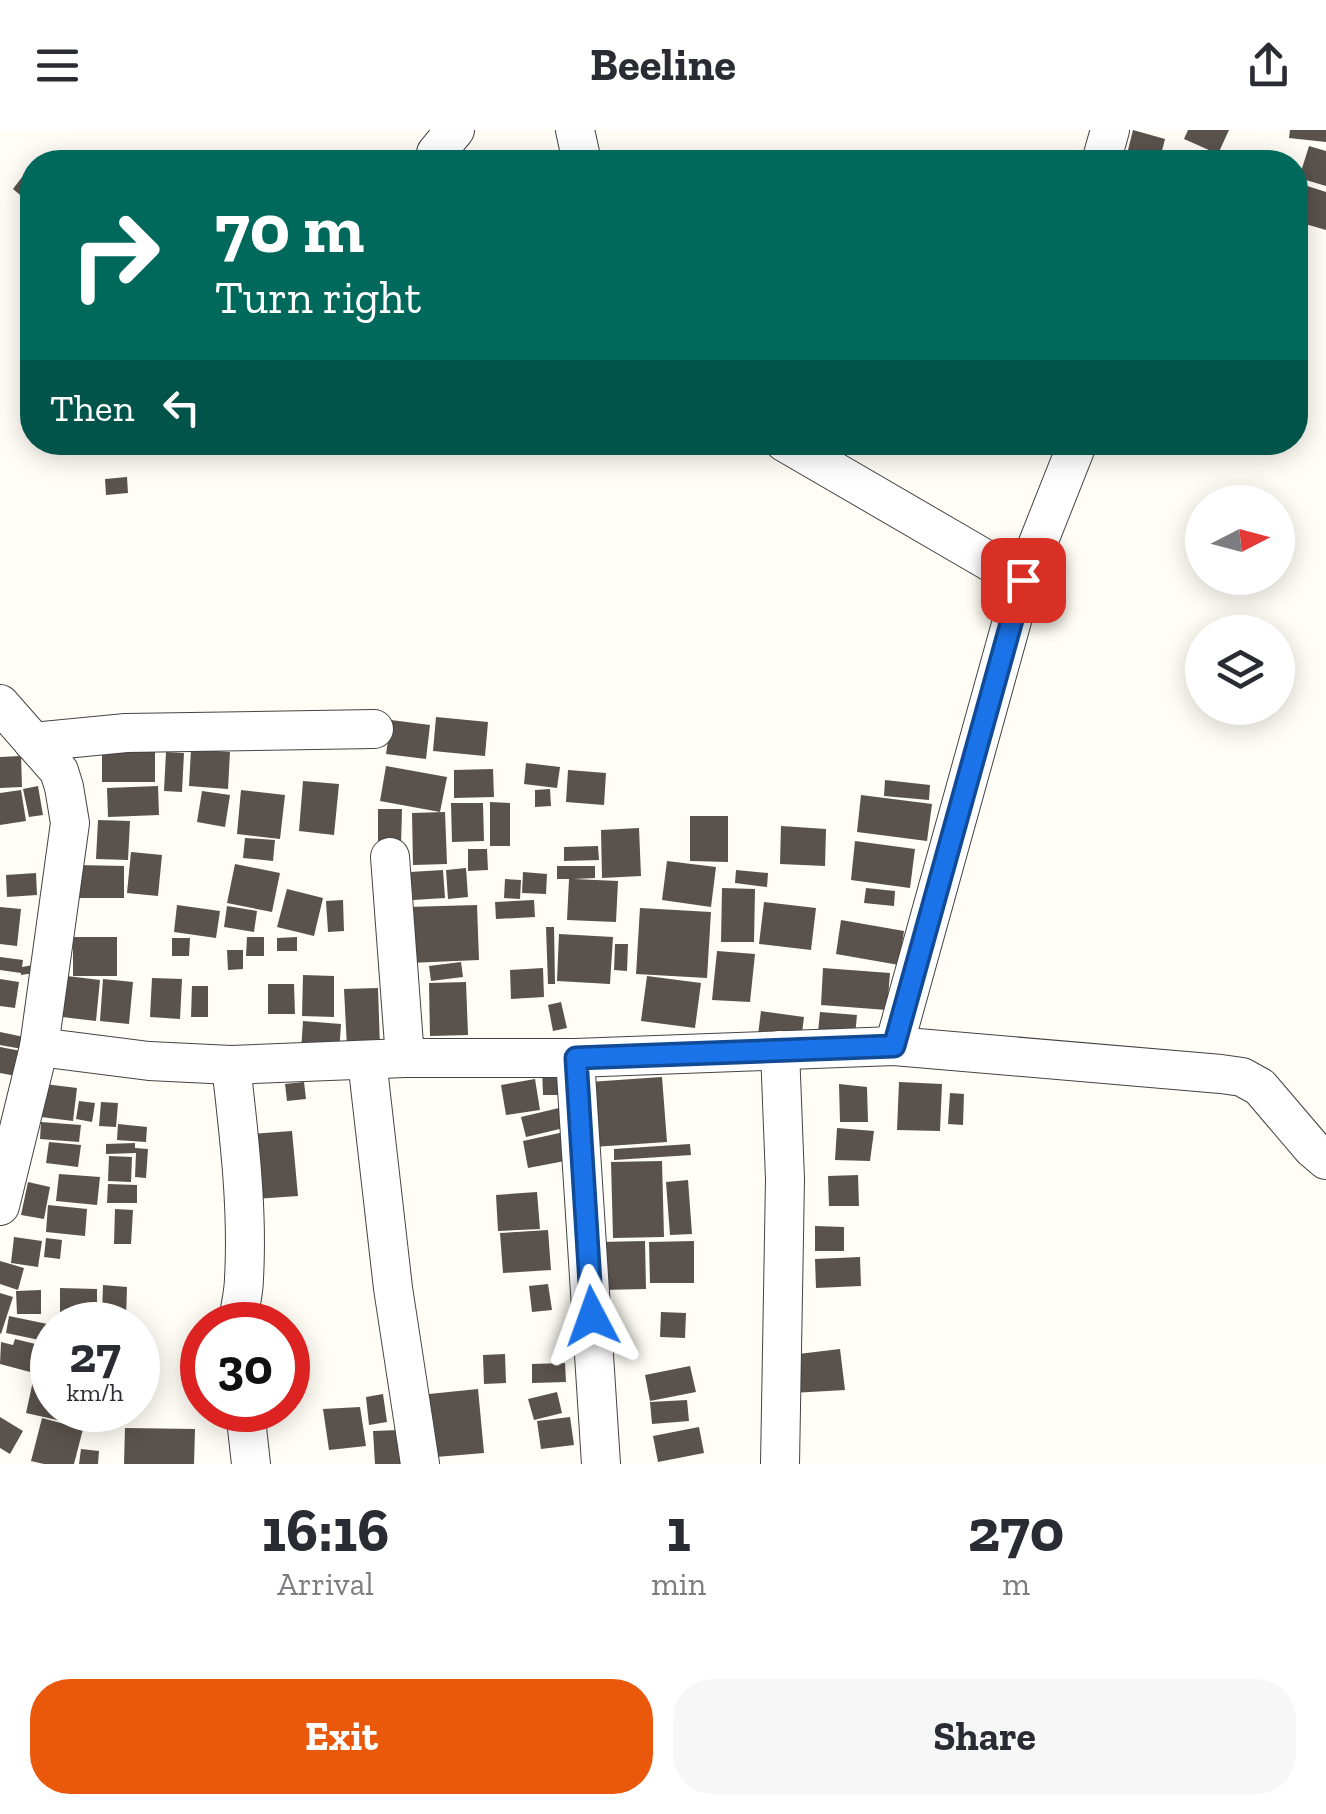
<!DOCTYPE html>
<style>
:root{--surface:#fff;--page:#f7f7f7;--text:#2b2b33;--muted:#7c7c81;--accent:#ea580c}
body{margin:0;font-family:"Zilla Slab",serif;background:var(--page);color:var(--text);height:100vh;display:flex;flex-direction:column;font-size:38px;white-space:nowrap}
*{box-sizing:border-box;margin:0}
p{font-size:32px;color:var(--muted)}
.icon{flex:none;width:55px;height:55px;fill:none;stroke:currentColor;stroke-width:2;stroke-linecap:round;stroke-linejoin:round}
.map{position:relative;height:1334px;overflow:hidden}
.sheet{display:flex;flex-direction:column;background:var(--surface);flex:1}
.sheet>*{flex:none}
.hud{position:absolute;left:20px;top:20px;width:1288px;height:305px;border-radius:40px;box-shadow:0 5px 25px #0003;background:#00695c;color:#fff;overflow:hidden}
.needle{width:65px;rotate:84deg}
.buttons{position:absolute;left:1185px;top:355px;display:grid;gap:20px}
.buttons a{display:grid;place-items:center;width:110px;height:110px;border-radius:50%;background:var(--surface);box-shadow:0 5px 25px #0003;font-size:50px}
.speed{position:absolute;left:30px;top:1172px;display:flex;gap:20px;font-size:50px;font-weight:700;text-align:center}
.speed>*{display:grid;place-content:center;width:130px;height:130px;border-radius:50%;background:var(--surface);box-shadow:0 5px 25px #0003;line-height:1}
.speed small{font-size:25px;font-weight:400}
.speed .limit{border:15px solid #d22;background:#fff;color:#111}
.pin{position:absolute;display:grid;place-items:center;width:85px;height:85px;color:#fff;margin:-42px;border-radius:20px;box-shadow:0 5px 15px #0006}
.me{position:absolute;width:110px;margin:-55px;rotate:356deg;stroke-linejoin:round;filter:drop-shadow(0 0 8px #0008)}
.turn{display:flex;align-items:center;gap:35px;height:210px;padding:0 30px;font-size:45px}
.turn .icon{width:130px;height:130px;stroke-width:2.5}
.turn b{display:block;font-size:70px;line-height:85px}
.then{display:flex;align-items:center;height:95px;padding:0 30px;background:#0003;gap:20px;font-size:38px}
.eta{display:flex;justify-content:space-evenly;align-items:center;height:170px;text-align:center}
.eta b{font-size:60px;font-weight:800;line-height:70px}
.primary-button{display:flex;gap:20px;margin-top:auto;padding:20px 30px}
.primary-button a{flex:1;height:115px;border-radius:40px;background:var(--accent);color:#fff;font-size:40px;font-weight:800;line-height:115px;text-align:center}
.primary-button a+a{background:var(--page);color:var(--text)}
header{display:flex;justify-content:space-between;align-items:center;height:130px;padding:0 30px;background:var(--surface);font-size:45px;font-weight:800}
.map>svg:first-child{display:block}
.building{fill:#5a524d}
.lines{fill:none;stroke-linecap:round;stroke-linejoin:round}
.minor-casing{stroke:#444;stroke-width:40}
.minor{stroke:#fff;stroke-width:38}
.route-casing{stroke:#114b97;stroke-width:25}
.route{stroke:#1a73e8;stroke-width:18}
</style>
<header><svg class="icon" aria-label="menu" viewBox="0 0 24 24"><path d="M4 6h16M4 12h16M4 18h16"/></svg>Beeline<svg class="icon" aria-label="share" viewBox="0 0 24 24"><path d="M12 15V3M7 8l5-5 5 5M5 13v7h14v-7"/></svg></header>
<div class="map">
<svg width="1326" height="1334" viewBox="0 0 1326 1334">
<rect width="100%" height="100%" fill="#fffdf5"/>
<!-- building -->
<g class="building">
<polygon points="1133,0 1165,9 1159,32 1125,32"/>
<polygon points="1188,0 1229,0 1218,24 1184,9"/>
<polygon points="1290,0 1326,0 1326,12 1289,8"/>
<polygon points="1309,16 1326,21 1326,56 1299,48"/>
<polygon points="1179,20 1215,32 1175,32"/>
<polygon points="32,34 32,75 13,59"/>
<polygon points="1301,54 1326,62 1326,100 1295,91 1295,75"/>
<polygon points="127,347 128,363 106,365 105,349"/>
<polygon points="436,587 488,592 485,626 433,621"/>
<polygon points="391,590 430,595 426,629 386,624"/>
<rect x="102" y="617" width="53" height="35"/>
<polygon points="191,619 230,622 228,659 189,656"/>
<polygon points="166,622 184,623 182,662 164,661"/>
<polygon points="21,626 22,657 0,658 0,627"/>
<polygon points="526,633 560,637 557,658 524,654"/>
<polygon points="386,636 447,647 440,682 380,671"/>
<polygon points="493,639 494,667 454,668 454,640"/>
<polygon points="568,640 606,643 604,675 566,672"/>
<polygon points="885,650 930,655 929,670 884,666"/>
<polygon points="303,651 339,654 334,705 299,701"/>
<polygon points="38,656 43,685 29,687 23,659"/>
<polygon points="158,656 159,685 108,687 107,658"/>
<polygon points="550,659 551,676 535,677 535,660"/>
<polygon points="21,660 26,691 0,695 0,663"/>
<polygon points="241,660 285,665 280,709 237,704"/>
<polygon points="202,661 230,665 225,697 197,692"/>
<polygon points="861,665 932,674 927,711 857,702"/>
<polygon points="490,672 510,673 510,716 490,716"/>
<polygon points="451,673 483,673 484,711 452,712"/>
<polygon points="378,679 402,679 401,716 378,716"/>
<polygon points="445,682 447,734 413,735 412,683"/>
<polygon points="690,686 728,686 728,732 690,731"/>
<polygon points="98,690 130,691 128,730 96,729"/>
<polygon points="781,696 826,699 825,736 780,734"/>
<polygon points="639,698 641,746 602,748 601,700"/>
<polygon points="245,708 275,710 273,731 243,728"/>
<polygon points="855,711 915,719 910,758 851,750"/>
<polygon points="598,716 599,730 564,731 564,717"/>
<polygon points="468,719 487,719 488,740 468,741"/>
<polygon points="131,722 162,725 158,766 127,763"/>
<polygon points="667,731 716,737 711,777 662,770"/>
<polygon points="235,734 280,743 272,782 227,773"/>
<polygon points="75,735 124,736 124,768 75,768"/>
<polygon points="557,736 595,736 595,748 574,749 618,751 616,792 567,790 569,749 557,749"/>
<polygon points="466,738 468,767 448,769 446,740"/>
<polygon points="443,740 445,768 413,770 410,742"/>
<polygon points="736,740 768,743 767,757 735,753"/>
<polygon points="523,742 547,744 546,764 522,763"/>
<polygon points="36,743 37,765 7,767 6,745"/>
<polygon points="505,749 521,750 520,769 504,768"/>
<polygon points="722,758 755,759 754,812 721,812"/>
<polygon points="866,758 895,761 894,776 864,773"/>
<polygon points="287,759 323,768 314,806 277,797"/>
<polygon points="343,770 344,801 328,802 326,771"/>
<polygon points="534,770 535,787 496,789 495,772"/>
<polygon points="764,772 816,778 811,820 759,814"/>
<polygon points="177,775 220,781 216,808 174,802"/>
<polygon points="477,775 479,830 409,833 407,777"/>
<polygon points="227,776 257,781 254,802 224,797"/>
<polygon points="0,777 21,779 17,816 0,814"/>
<polygon points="640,778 711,782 707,848 636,844"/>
<polygon points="841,790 904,801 899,835 836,824"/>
<polygon points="546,797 554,797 555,854 548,854"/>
<polygon points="559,804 613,807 610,854 557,851"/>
<rect x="73" y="807" width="44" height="39"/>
<polygon points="247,807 264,807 264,826 246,826"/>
<polygon points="297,807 297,821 277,821 277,808"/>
<polygon points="172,808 190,808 189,826 172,826"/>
<polygon points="615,814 628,814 627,841 614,840"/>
<polygon points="227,820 243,820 243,839 228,840"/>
<polygon points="717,821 755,824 750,872 712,870"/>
<polygon points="0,827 23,830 22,837 33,835 34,843 21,845 21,843 0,840"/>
<polygon points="461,832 463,847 431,851 429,836"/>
<polygon points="543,838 544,867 511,869 510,840"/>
<polygon points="823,838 890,843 887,880 821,875"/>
<polygon points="303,845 334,846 334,887 302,886"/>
<polygon points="67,846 100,850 96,891 62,887"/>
<polygon points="647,846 701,853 695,898 641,891"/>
<polygon points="152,848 182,849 180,889 150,887"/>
<polygon points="0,849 19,852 15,878 0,876"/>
<polygon points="103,849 133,852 129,894 100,891"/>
<polygon points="466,852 468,905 430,906 429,853"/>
<polygon points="268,854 294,854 295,884 268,884"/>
<polygon points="192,856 208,856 208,887 191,887"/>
<polygon points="378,858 380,917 347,918 344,859"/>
<polygon points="561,872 567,898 553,901 548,875"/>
<polygon points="761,881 804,887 801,911 758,905"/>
<polygon points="820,882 857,885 854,916 817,912"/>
<polygon points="303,891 341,894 339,924 301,921"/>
<polygon points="0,902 24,907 22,919 0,915"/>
<polygon points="0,917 21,921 16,946 0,943"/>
<polygon points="559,937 561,965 543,965 542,938"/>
<polygon points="662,947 667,1012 593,1017 589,952"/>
<polygon points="535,949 540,980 506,985 501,955"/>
<polygon points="304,952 306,969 287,971 285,954"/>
<polygon points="899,952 942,954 940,1001 897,1000"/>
<polygon points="45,954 77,958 73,991 41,987"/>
<polygon points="839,954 867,957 868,992 840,992"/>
<polygon points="950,963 964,964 963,995 948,994"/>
<polygon points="79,971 95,973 92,992 76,989"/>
<polygon points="101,972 118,973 116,997 99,996"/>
<polygon points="559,978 564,998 526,1007 521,987"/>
<polygon points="41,992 81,995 79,1012 40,1009"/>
<polygon points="118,994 147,997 146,1012 117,1010"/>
<polygon points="837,998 874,1001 870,1031 835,1030"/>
<polygon points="292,1001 298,1066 255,1069 250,1004"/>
<polygon points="564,1002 570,1030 528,1038 523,1011"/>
<polygon points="49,1012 81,1015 78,1037 46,1033"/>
<polygon points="135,1013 135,1018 148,1019 146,1048 135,1047 136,1023 106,1024 106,1014"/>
<polygon points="690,1014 691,1025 614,1030 614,1019"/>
<polygon points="109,1026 132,1027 131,1052 108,1051"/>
<polygon points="662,1031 664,1107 613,1108 611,1032"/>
<polygon points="59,1044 100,1047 97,1075 56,1071"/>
<polygon points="858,1045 859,1076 829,1076 828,1046"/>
<polygon points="688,1050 692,1104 670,1105 666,1052"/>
<polygon points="28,1052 50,1057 44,1089 21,1085"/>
<polygon points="108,1054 137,1055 137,1073 107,1073"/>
<polygon points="537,1062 540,1099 498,1101 496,1065"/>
<polygon points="48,1075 87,1079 85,1106 46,1102"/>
<polygon points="115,1079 133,1080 131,1114 114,1114"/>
<polygon points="815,1096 844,1097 844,1121 815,1121"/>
<polygon points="548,1100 551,1140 503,1143 500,1103"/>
<polygon points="14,1107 42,1111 38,1137 11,1133"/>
<polygon points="46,1108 62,1110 60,1129 44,1127"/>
<polygon points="645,1111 646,1159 600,1160 599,1112"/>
<polygon points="694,1111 694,1153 650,1153 649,1112"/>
<polygon points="860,1127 861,1156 816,1158 815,1129"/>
<polygon points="0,1131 24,1138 18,1160 0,1154"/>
<polygon points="548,1154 552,1180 532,1182 529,1156"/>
<polygon points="103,1155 127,1157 126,1188 102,1186"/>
<polygon points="60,1158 97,1159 97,1193 60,1193"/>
<polygon points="41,1160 41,1184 17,1184 16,1161"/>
<polygon points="0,1163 13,1167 1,1204 0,1203"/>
<polygon points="661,1182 686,1183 685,1208 660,1207"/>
<polygon points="9,1186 52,1195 49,1212 6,1203"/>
<polygon points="15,1209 52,1218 52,1231 49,1247 0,1234 1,1212 13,1215"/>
<polygon points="840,1219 845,1260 792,1263 790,1225"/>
<polygon points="505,1224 506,1253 484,1254 483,1225"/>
<polygon points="565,1233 566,1252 532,1253 532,1234"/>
<polygon points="690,1236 696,1262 650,1271 645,1245"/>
<polygon points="33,1251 52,1255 52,1280 111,1280 106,1301 26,1283"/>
<polygon points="478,1259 484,1323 436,1327 429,1264"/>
<polygon points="557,1262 562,1283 534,1290 528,1269"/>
<polygon points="383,1264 387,1292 369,1295 366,1267"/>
<polygon points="687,1270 689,1291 652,1294 650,1272"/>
<polygon points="360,1277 366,1316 329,1320 323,1279"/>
<polygon points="0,1287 23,1301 10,1324 0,1318"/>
<polygon points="570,1287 574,1315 541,1319 537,1291"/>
<polygon points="42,1288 83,1299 74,1334 44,1334 31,1331"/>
<polygon points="699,1297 704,1323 658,1332 653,1306"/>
<polygon points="125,1298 195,1299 194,1334 124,1334"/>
<polygon points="399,1300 400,1334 375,1334 373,1301"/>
<polygon points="81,1319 99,1321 98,1334 79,1334"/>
</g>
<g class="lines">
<!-- minor casing -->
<g class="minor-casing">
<g id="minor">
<polyline points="575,0 582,32"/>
<polyline points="435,32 436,23 455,0"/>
<polyline points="1101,32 1110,0"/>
<polyline points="784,312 1023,451"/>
<polyline points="0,574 59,641 64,657 70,693 39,917 0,1076"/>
<polyline points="33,612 126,603 374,599"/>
<polyline points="390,727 405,928"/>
<polyline points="894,916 1023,451 1078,312"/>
<polyline points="39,917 149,931 231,935 405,928 575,928 894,916 1221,944 1242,947 1260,957 1312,1018 1326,1030"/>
<polyline points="575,928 601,1334"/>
<polyline points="367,930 393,1158 420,1334"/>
<path d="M231,935C239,1005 248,1078 244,1148C244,1164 239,1179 238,1195"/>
<polyline points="245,1280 251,1334"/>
<polyline points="780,1334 785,1049 780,920"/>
</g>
</g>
<!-- minor -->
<use href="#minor" class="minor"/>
</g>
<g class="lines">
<!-- route casing -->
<g class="route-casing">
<polyline id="route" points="592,1186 576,928 894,916 1023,450"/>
</g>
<!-- route -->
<use href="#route" class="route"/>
</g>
</svg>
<div class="buttons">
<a><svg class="needle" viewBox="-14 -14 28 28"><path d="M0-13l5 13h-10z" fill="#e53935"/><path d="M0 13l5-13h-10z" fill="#7c7c81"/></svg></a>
<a><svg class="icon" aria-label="layers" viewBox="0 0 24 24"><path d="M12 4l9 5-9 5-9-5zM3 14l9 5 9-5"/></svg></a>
</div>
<div class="speed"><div>27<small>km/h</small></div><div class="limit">30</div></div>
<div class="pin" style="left:1023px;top:450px;background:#d93025"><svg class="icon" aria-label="arrive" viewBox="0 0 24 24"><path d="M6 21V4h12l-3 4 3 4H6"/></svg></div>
<svg class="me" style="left:592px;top:1186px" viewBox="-20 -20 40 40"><path d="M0-17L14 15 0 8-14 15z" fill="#1a73e8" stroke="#fff" stroke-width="4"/></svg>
<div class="hud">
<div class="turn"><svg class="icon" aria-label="right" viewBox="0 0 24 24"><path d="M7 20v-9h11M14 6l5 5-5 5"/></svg><div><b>70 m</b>Turn right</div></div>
<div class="then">Then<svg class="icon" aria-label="left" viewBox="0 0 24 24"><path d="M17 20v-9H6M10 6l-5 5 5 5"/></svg></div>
</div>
</div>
<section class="sheet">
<div class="eta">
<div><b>16:16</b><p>Arrival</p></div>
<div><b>1</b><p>min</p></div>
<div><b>270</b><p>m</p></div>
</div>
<div class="primary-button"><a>Exit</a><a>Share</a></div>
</section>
